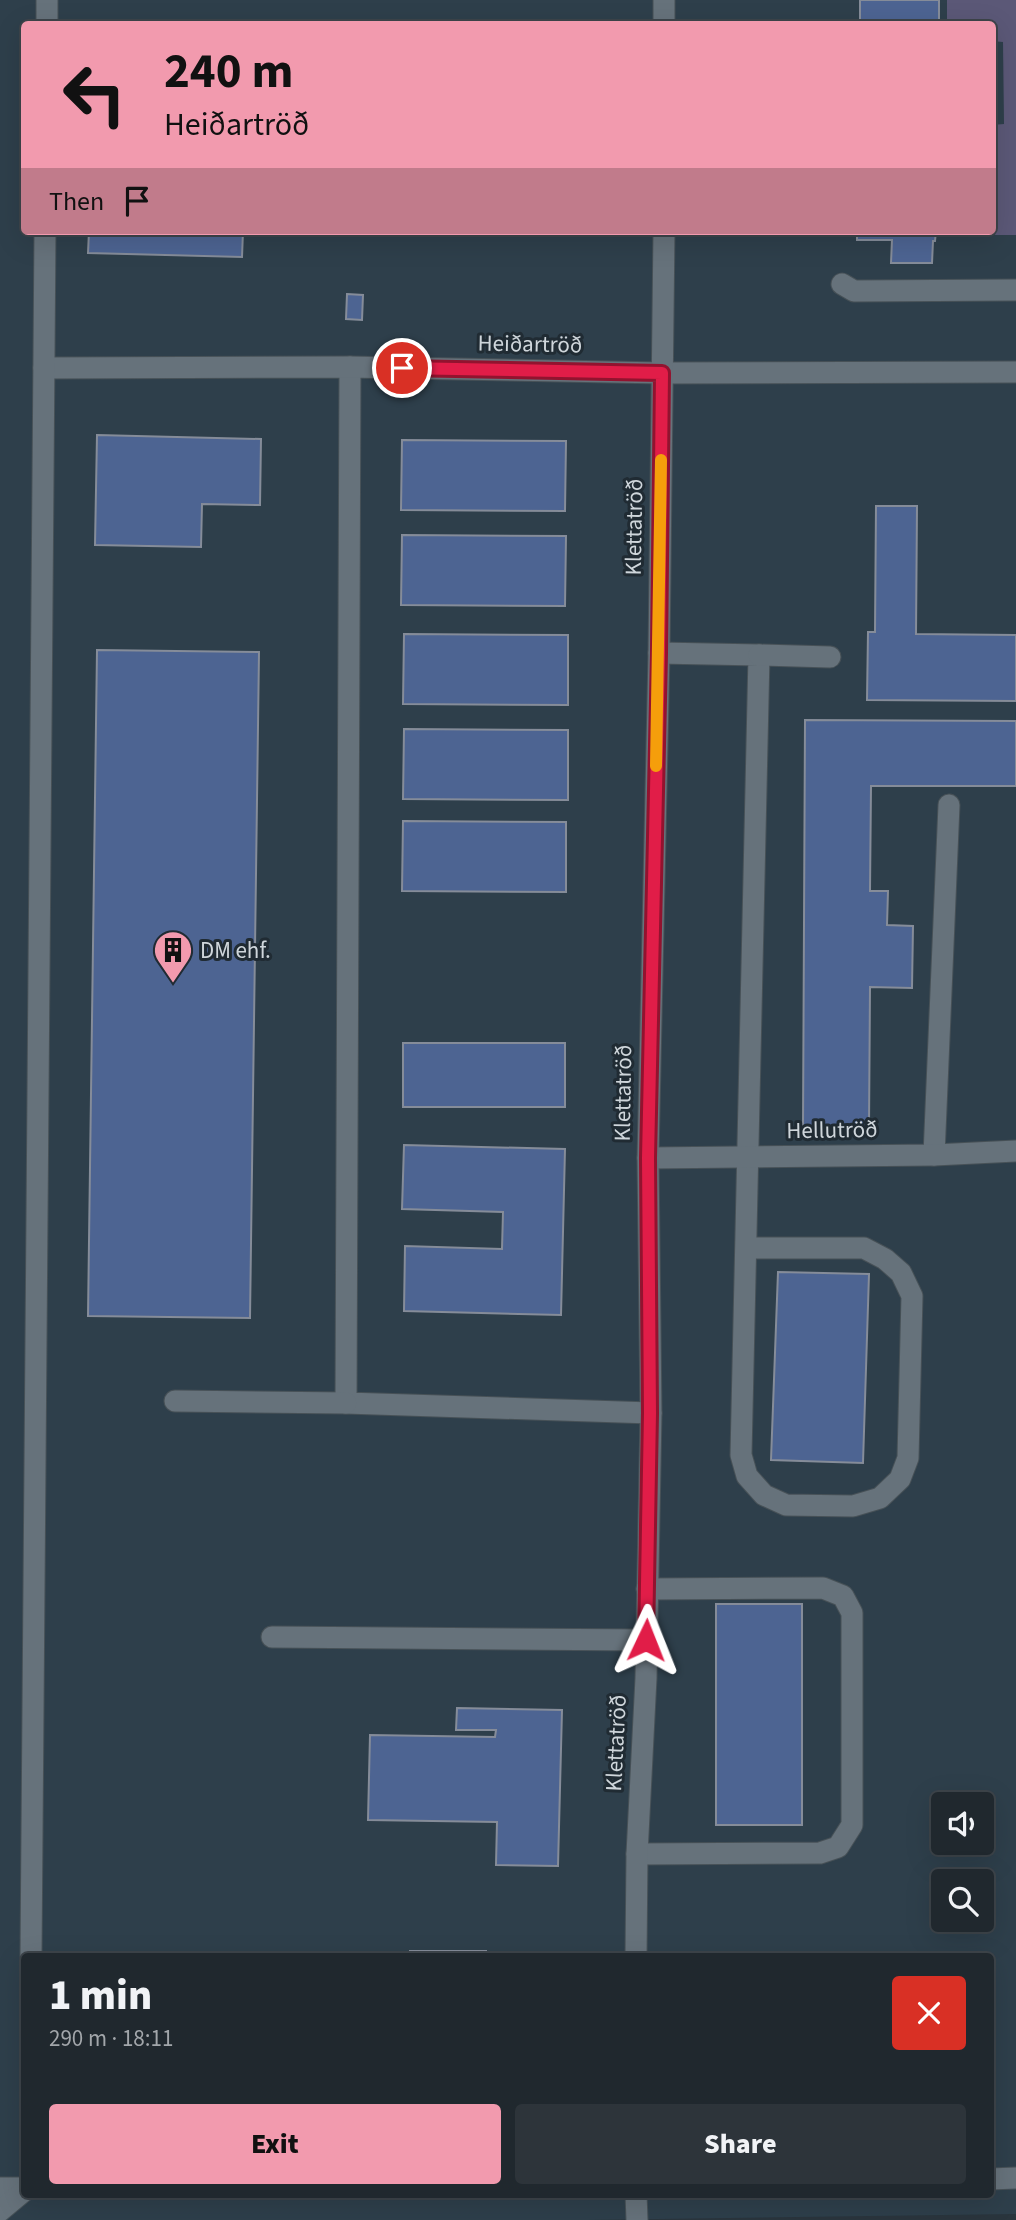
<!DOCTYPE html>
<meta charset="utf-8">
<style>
:root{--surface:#20282e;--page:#2d343a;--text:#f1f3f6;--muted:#a2a6aa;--line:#3d444a;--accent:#f29aae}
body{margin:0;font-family:"Source Sans 3",sans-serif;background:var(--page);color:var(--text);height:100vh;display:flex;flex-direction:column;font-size:26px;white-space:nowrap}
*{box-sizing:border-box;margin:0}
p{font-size:23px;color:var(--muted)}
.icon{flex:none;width:38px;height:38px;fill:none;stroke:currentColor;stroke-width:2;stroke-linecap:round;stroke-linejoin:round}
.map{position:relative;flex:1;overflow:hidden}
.sheet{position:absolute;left:21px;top:1953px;width:973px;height:245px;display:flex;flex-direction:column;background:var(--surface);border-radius:7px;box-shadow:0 7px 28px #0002,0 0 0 2px var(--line)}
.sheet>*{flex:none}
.guide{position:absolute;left:21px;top:21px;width:975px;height:214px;border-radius:7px;box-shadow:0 7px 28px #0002,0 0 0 2px var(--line);background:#f29aae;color:#111;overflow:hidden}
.controls{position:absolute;left:931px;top:1792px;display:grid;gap:14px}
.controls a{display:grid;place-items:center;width:63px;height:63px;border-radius:7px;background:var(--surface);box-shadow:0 7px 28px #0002,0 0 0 2px var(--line);font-size:35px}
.pin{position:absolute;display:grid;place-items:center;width:60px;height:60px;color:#fff;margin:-30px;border:4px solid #fff;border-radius:50%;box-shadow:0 2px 7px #0007}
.me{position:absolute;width:77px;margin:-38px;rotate:2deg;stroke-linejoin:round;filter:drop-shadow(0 0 5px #0008)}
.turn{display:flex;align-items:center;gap:24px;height:147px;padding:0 28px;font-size:32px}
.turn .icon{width:91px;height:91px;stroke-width:2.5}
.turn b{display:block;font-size:49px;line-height:60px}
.then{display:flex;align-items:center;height:66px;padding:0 28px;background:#0003;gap:14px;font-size:26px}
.round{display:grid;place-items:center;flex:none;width:74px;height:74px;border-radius:7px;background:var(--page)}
.head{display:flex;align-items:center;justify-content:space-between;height:119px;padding:0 28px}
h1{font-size:42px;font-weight:800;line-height:52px}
.cta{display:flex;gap:14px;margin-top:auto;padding:14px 28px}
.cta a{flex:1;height:80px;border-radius:7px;background:var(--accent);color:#111;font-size:28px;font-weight:800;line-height:80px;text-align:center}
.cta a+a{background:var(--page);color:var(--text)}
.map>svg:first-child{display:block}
.built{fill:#2e3f4b;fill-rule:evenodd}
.green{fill:#5b5877}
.building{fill:#4d6492;stroke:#858c99;stroke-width:2}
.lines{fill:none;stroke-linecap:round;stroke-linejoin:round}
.minor-casing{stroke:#475157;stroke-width:23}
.minor{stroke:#66727b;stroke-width:21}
.route-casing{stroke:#92132f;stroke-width:18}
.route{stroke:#e11d48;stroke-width:12}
.slow{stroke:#f59e0b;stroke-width:12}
.labels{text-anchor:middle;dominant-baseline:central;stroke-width:6;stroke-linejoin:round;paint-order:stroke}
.street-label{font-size:23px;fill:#cfd6db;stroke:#202b33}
.poi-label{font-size:23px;fill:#cfd6db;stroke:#202b33;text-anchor:start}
</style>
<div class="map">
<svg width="1016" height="2220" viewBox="0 0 1016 2220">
<rect width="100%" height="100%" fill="#2a353d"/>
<!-- built -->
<path class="built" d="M0,0H1016V2214L589,2220H0ZM24,24H992V231H24ZM943,1804H982V1843H943ZM943,1881H982V1920H943ZM24,1956H990V2194H24Z"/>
<!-- green -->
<polygon class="green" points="947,0 1016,0 1016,235 947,235 947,231 992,231 992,125 1004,124 1003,42 992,41 992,24 947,24"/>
<!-- building -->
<g class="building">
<rect x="860" y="0" width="79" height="24"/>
<polygon points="89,231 243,231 242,257 88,253"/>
<polygon points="857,231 936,231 935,241 933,241 932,263 891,263 892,240 857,240"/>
<polygon points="347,294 363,295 362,320 346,319"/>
<polygon points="97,435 261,439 260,505 202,504 201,547 95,545"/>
<polygon points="402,440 566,441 565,511 401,510"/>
<polygon points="876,506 917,506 916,634 1016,635 1016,701 867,700 868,632 875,632"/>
<polygon points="402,535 566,536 565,606 401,605"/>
<polygon points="404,634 568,635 568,705 403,704"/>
<polygon points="97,650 259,652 250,1318 88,1316"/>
<polygon points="805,720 1016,721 1016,786 871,786 870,891 888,891 887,925 913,926 912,988 870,987 869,1128 803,1128"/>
<polygon points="404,729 568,730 568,800 403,799"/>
<polygon points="403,821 566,822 566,892 402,891"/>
<rect x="403" y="1043" width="162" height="64"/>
<polygon points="404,1145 565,1149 561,1315 404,1311 405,1246 502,1249 503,1212 402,1209"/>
<polygon points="778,1272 869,1274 863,1463 771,1460"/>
<rect x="716" y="1604" width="86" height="221"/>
<polygon points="457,1708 562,1710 558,1866 496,1865 497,1822 368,1820 370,1735 495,1737 496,1730 456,1730"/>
<rect x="410" y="1951" width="76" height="5"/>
</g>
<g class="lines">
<!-- minor casing -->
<g class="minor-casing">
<g id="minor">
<polyline points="664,0 664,24"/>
<polyline points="47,24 47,0"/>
<polyline points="842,284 854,291 1016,290"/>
<polyline points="350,367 346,1403 651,1413"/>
<polyline points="44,368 350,367 662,373 1016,372"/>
<polyline points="659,653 759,655 741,1455 747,1476 764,1495 786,1505 853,1506 880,1498 900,1479 908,1458 912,1296 901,1273 885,1259 864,1248 746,1248"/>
<polyline points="759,655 830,657"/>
<polyline points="934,1155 949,805"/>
<polyline points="648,1158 934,1155 1016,1151"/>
<polyline points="175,1401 346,1403"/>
<polyline points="272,1637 645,1640"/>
<polyline points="637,1854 820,1853 838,1847 852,1825 852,1613 843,1596 823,1588 647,1589"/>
<polyline points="31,1956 45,231"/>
<polyline points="636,1956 637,1854 646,1678 651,1413 648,1158 659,653 664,231"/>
<polyline points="990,2179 1016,2178"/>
<polyline points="0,2188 24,2188"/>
<polyline points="636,2194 637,2220"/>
<polyline points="0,2211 24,2191"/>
</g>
</g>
<!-- minor -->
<use href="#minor" class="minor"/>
</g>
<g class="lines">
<!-- route casing -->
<g class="route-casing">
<polyline id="route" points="402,368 662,373 659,653 648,1158 650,1413 646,1640"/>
</g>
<!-- route -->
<use href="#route" class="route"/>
<!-- slow -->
<polyline class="slow" points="656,766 661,460"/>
</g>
<!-- icons -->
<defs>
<g id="building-pin" transform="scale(2.0125)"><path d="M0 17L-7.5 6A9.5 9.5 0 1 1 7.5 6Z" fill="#f29aae" stroke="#202b33"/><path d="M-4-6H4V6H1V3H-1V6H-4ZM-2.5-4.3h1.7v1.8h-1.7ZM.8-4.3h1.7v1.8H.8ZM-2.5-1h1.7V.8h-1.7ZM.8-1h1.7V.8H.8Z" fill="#111"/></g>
</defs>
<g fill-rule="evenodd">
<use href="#building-pin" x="173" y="950"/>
</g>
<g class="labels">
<!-- street labels -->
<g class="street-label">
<text transform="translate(530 344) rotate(1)">Heiðartröð</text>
<text transform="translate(634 527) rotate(-89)">Klettatröð</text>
<text transform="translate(623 1093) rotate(-89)">Klettatröð</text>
<text transform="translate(832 1130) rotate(-1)">Hellutröð</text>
<text transform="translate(616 1743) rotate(-87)">Klettatröð</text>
</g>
<!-- poi labels -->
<g class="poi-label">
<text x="200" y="950">DM ehf.</text>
</g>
</g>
</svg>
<div class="controls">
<a><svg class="icon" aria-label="sound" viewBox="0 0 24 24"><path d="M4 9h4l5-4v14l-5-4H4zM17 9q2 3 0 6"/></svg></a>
<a><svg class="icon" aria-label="search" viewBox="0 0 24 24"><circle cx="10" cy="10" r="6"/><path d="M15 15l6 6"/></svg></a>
</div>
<div class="pin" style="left:402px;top:368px;background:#d93025"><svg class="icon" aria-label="arrive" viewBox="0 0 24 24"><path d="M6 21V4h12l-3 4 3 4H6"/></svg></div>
<svg class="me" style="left:646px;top:1640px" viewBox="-20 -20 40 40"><path d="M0-17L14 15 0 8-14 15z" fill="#e11d48" stroke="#fff" stroke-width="4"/></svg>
<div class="guide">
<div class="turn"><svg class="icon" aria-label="left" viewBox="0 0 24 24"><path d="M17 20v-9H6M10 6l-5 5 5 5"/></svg><div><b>240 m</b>Heiðartröð</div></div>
<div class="then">Then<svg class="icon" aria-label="arrive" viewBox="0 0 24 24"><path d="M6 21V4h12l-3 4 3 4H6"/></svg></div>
</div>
<section class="sheet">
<div class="head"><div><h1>1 min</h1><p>290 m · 18:11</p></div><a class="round" style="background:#d93025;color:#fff"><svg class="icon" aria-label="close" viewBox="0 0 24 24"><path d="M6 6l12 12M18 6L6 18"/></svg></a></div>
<div class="cta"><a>Exit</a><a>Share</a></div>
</section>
</div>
